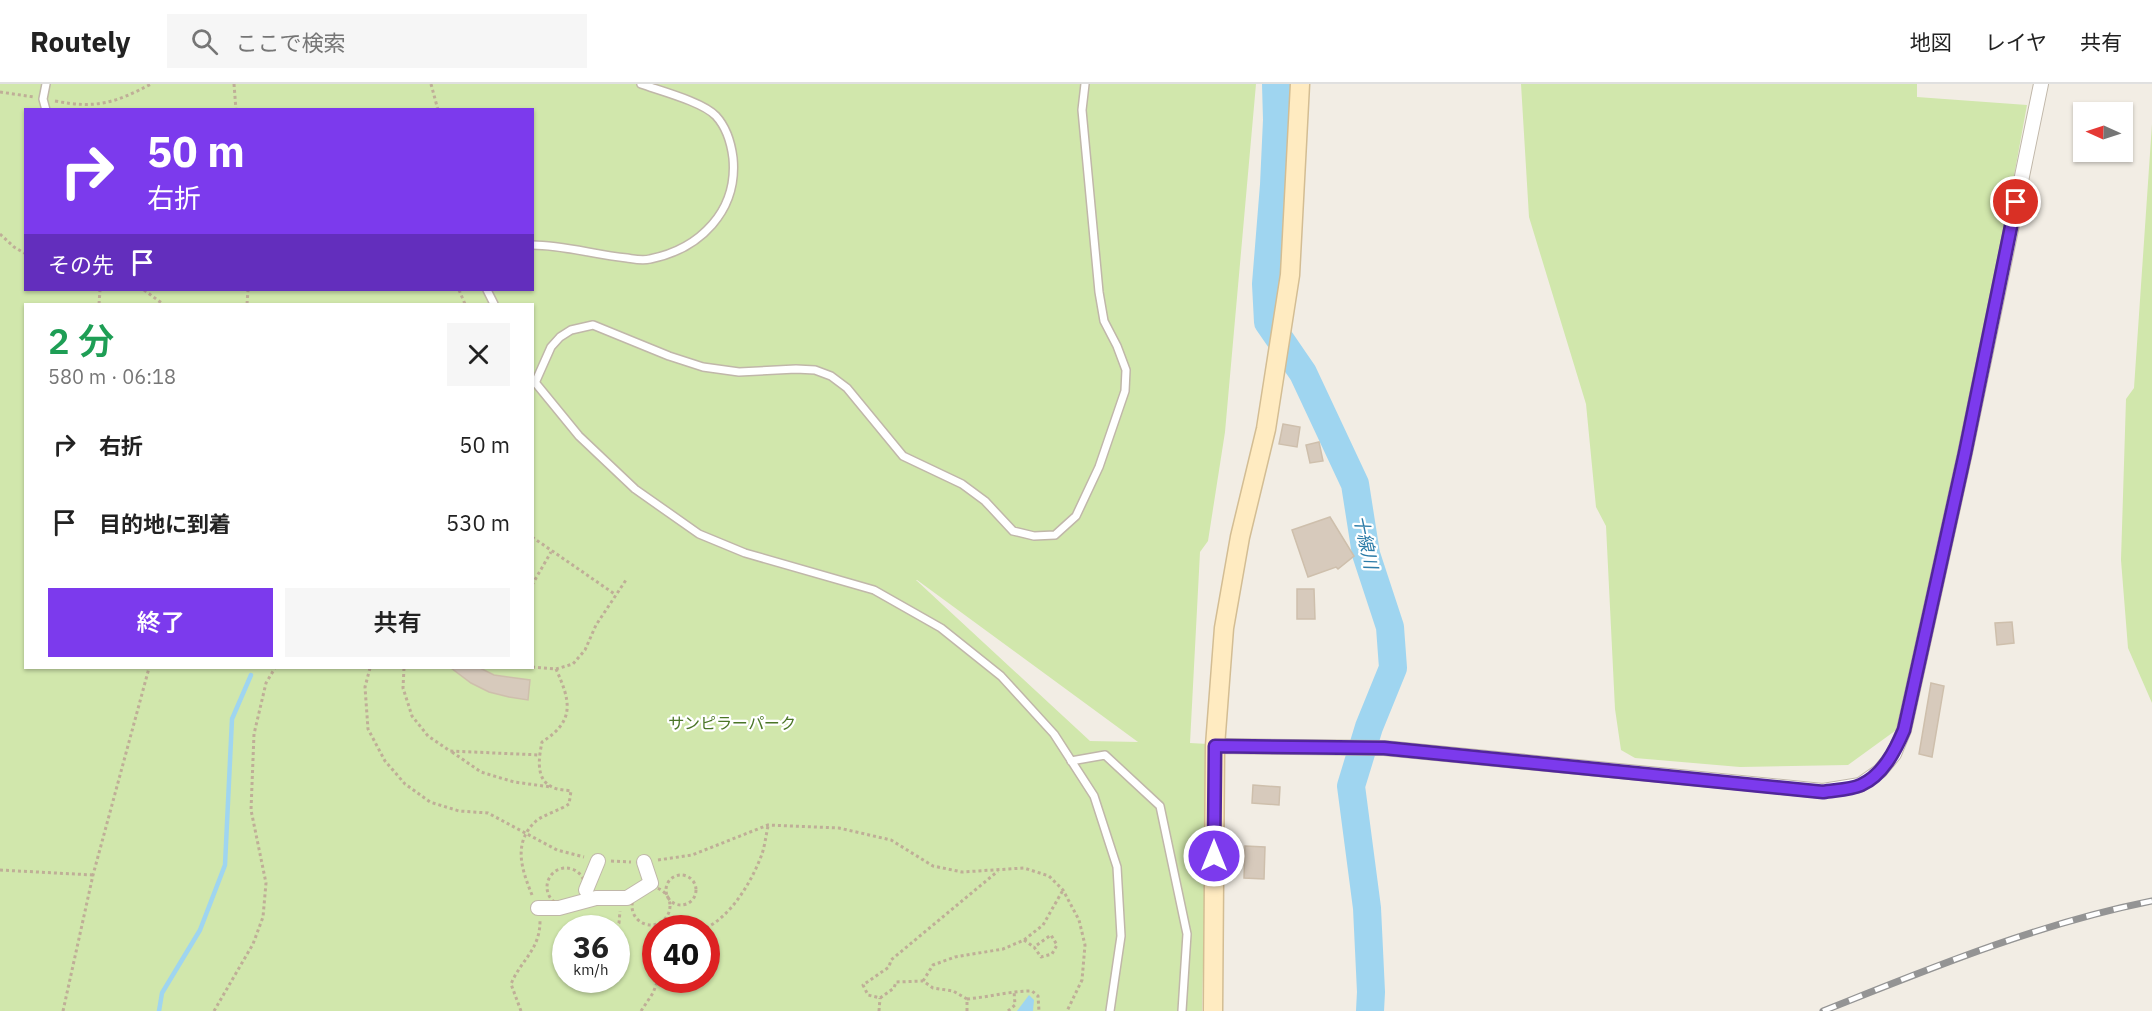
<!DOCTYPE html>
<html lang="ja">
<meta charset="utf-8">
<style>
:root{--surface:#fff;--page:#f6f6f6;--text:#222;--muted:#767676;--line:#e0e0e0;--accent:#7c3aed}
body{margin:0;font-family:"IBM Plex Sans","Noto Sans JP",sans-serif;background:var(--page);color:var(--text);height:100vh;display:flex;flex-direction:column;font-size:22px;white-space:nowrap}
*{box-sizing:border-box;margin:0}
p{font-size:20px;color:var(--muted)}
.icon{flex:none;width:33px;height:33px;fill:none;stroke:currentColor;stroke-width:2;stroke-linecap:round;stroke-linejoin:round}
.map{position:relative;flex:1;overflow:hidden}
.drawer{position:absolute;left:24px;top:219px;width:510px;height:366px;display:flex;flex-direction:column;background:var(--surface);border-radius:0px;box-shadow:0 2px 4px #0004}
.drawer>*{flex:none}
.top-card{position:absolute;left:24px;top:24px;width:510px;height:183px;border-radius:0px;box-shadow:0 2px 4px #0004;background:#7c3aed;color:#fff;overflow:hidden}
.needle{width:39px;rotate:273deg}
.tools{position:absolute;left:2073px;top:18px;display:grid;gap:12px}
.tools a{display:grid;place-items:center;width:60px;height:60px;border-radius:0px;background:var(--surface);box-shadow:0 2px 4px #0004;font-size:30px}
.speed{position:absolute;left:552px;top:831px;display:flex;gap:12px;font-size:30px;font-weight:700;text-align:center}
.speed>*{display:grid;place-content:center;width:78px;height:78px;border-radius:50%;background:var(--surface);box-shadow:0 2px 4px #0004;line-height:1}
.speed small{font-size:15px;font-weight:400}
.speed .limit{border:9px solid #d22;background:#fff;color:#111}
.pin{position:absolute;display:grid;place-items:center;width:51px;height:51px;color:#fff;margin:-26px;border:3px solid #fff;border-radius:50%;box-shadow:0 2px 6px #0007}
.me{position:absolute;width:66px;margin:-33px;rotate:0deg;stroke-linejoin:round;filter:drop-shadow(0 0 4px #0008)}
.turn{display:flex;align-items:center;gap:21px;height:126px;padding:0 24px;font-size:27px}
.turn .icon{width:78px;height:78px;stroke-width:2.5}
.turn b{display:block;font-size:42px;line-height:51px}
.then{display:flex;align-items:center;height:57px;padding:0 24px;background:#0003;gap:12px;font-size:22px}
.round{display:grid;place-items:center;flex:none;width:63px;height:63px;border-radius:0px;background:var(--page)}
.headline{display:flex;align-items:center;justify-content:space-between;height:102px;padding:0 24px}
h1{font-size:36px;font-weight:600;line-height:45px;color:#1e9e55}
.primary-button{display:flex;gap:12px;margin-top:auto;padding:12px 24px}
.primary-button a{flex:1;height:69px;border-radius:0px;background:var(--accent);color:#fff;font-size:24px;font-weight:600;line-height:69px;text-align:center}
.primary-button a+a{background:var(--page);color:var(--text)}
ul{padding:0;list-style:none}
li{display:flex;align-items:center;gap:18px;height:78px;padding:0 24px}
li div{flex:1}
li b{display:block;font-size:22px}
li em{font-style:normal}
header{display:flex;align-items:center;gap:36px;box-sizing:border-box;height:84px;padding:0 30px;background:var(--surface);border-bottom:2px solid var(--line)}
header strong{font-size:28px}
nav{display:flex;gap:33px;margin-inline-start:auto;font-size:21px}
.search{width:420px;height:54px;background:var(--page);display:flex;align-items:center;gap:15px;box-sizing:border-box;padding:0 21px;border-radius:0px;color:var(--muted);font-size:22px}
.map>svg:first-child{display:block}
.green{fill:#d1e7ac;fill-rule:evenodd}
.water{fill:#9fd5f0}
.lines{fill:none;stroke-linecap:round;stroke-linejoin:round}
.stream{stroke:#9fd5f0;stroke-width:4.5}
.river{stroke:#9fd5f0;stroke-width:28}
.building{fill:#d7cabc;stroke:#cebfac;stroke-width:1.5}
.lane-casing{stroke:#c0b7a9;stroke-width:10}
.street-casing{stroke:#c0b7a9;stroke-width:16}
.secondary-casing{stroke:#d3bd93;stroke-width:21}
.path{stroke:#bfae97;stroke-width:3;stroke-dasharray:3 3;stroke-linecap:butt}
.lane{stroke:#fff;stroke-width:7}
.street{stroke:#fff;stroke-width:14}
.secondary{stroke:#ffebc1;stroke-width:18}
.rail-casing{stroke:#949494;stroke-width:7}
.rail{stroke:#fff;stroke-width:4.5;stroke-dasharray:14;stroke-linecap:butt}
.route-casing{stroke:#51269a;stroke-width:15}
.route{stroke:#7c3aed;stroke-width:10}
.labels{text-anchor:middle;dominant-baseline:central;stroke-width:4.5;stroke-linejoin:round;paint-order:stroke}
.park-label{font-size:16px;fill:#4a7527;stroke:#fff}
.water-label{font-size:18px;font-style:italic;fill:#2c7ca8;stroke:#fff}
</style>
<header>
<strong>Routely</strong>
<div class="search"><svg class="icon" aria-label="search" viewBox="0 0 24 24"><circle cx="10" cy="10" r="6"/><path d="M15 15l6 6"/></svg>ここで検索</div>
<nav><a>地図</a><a>レイヤ</a><a>共有</a></nav>
</header>
<div class="map">
<svg width="2152" height="927" viewBox="0 0 2152 927">
<rect width="100%" height="100%" fill="#f2ede4"/>
<!-- green -->
<g class="green">
<path d="M0,0H1256L1225,348L1208,457L1200,468L1190,659L1208,660L1202,927H0ZM26,26H532V206H26ZM26,220H532V584H26ZM916,496H917L1138,658L1090,657ZM566,844H616V896H566ZM656,844H706V896H656Z"/>
<polygon points="1521,0 1917,0 1917,13 2027,21 1956,409 1899,644 1848,681 1740,683 1635,674 1621,666 1615,625 1606,442 1596,423 1586,320 1529,133"/>
<polygon points="2152,40 2152,619 2128,564 2121,476 2126,315 2134,304"/>
</g>
<!-- water -->
<polygon class="water" points="1029,911 1034,916 1033,927 1017,927"/>
<g class="lines">
<!-- stream -->
<polyline class="stream" points="159,927 162,909 200,846 225,781 232,635 251,591"/>
<!-- river -->
<polyline class="river" points="1276,0 1277,36 1274,101 1266,200 1268,238 1303,289 1355,400 1366,470 1390,543 1393,584 1369,643 1351,702 1367,824 1371,908 1370,927"/>
</g>
<!-- building -->
<g class="building">
<polygon points="1283,340 1300,343 1297,363 1279,360"/>
<polygon points="1319,358 1323,377 1310,379 1306,361"/>
<polygon points="1330,433 1354,472 1338,485 1336,483 1308,493 1292,446"/>
<polygon points="1297,505 1314,505 1315,535 1297,535"/>
<polygon points="2012,538 2014,559 1997,561 1995,539"/>
<polygon points="451,584 480,584 494,591 530,596 528,616 509,613 489,608 471,599"/>
<polygon points="1931,599 1944,602 1932,673 1919,670"/>
<polygon points="1253,701 1280,703 1279,721 1252,719"/>
<polygon points="1245,762 1265,763 1264,795 1244,794"/>
</g>
<g class="lines">
<!-- lane casing -->
<g class="lane-casing">
<g id="lane">
<polyline points="46,26 43,15 46,0"/>
<path d="M532,161C564,161 595,171 627,174C634,175 642,177 650,175C700,165 738,127 733,74C731,58 727,44 716,32C703,18 661,7 641,0"/>
<polyline points="487,206 494,220"/>
<polyline points="534,297 579,352 635,405 699,450 745,469 874,506 941,544 1001,592 1054,650 1094,712 1117,783 1121,852 1110,927"/>
<polyline points="535,299 551,263 560,253 571,246 593,241 669,272 703,283 739,288 796,285 815,286 831,292 847,304 903,372 962,400 985,417 1013,447 1034,452 1055,451 1076,432 1099,383 1125,307 1126,286 1117,262 1104,237 1099,208 1082,26 1085,0"/>
<polyline points="1071,677 1105,671 1160,722 1187,850 1182,927"/>
</g>
</g>
<!-- street casing -->
<g class="street-casing">
<g id="street">
<polyline points="1215,662 1384,664 1823,707 1860,701 1880,687 1894,670 1904,646 1965,369 2041,0"/>
<polyline points="586,806 598,777"/>
<polyline points="538,824 559,824 596,814 627,814 651,799 644,778"/>
</g>
</g>
<!-- secondary casing -->
<g class="secondary-casing">
<polyline id="secondary" points="1213,927 1215,662 1224,544 1240,453 1266,345 1290,191 1300,0"/>
</g>
<!-- path -->
<g class="path">
<polyline points="234,0 236,26"/>
<polyline points="431,0 438,26"/>
<polyline points="0,8 34,13"/>
<path d="M55,17C96,25 115,19 151,0"/>
<polyline points="0,150 14,163 26,170"/>
<polyline points="144,206 163,220"/>
<polyline points="459,206 465,220"/>
<polyline points="99,220 100,206"/>
<polyline points="247,220 248,206"/>
<polyline points="532,453 616,511"/>
<polyline points="532,501 551,468"/>
<polyline points="532,583 556,585 573,580 585,566 596,541 626,496"/>
<polyline points="370,584 365,603 368,645 385,677 405,700 430,718 459,727 488,729 557,766 584,773"/>
<polyline points="404,584 403,604 412,632 428,652 450,667 540,671"/>
<polyline points="452,668 481,688 514,698 551,703"/>
<polyline points="658,776 692,771 768,741 839,744 891,756 933,782 962,788 1024,784 1049,792 1063,806 1079,836 1085,861 1082,896 1067,927"/>
<polyline points="611,777 631,778"/>
<circle cx="566" cy="803" r="19"/>
<polyline points="0,786 93,791"/>
<circle cx="681" cy="806" r="15"/>
<circle cx="651" cy="822" r="19"/>
<path d="M532,811C522,786 512,759 536,737C543,731 560,726 569,720L571,707C566,706 557,706 552,703C535,695 539,673 542,658C575,637 571,618 556,585"/>
<polyline points="584,833 589,844"/>
<polyline points="615,844 619,839 620,827"/>
<path d="M706,844C732,831 752,797 762,770C765,761 766,751 768,742"/>
<polyline points="1024,856 1034,863 1041,873 1052,870 1057,861 1051,851 1034,863"/>
<polyline points="923,897 933,881 955,873 1003,865 1024,856 1043,841 1063,806"/>
<path d="M967,915C989,913 1010,907 1032,907L1038,912L1039,927"/>
<polyline points="63,927 93,791 149,584"/>
<polyline points="214,927 253,860 263,833 266,799 251,726 254,650 266,599 275,584"/>
<path d="M521,927L511,900C521,876 540,866 540,837"/>
<polyline points="641,927 653,909 658,896"/>
<polyline points="879,927 880,914"/>
<polyline points="967,927 967,915 953,907 933,904 923,897 896,898 894,904 880,914 868,911 863,901 889,883 891,876 998,787"/>
<polyline points="1008,927 1015,921 1014,907"/>
</g>
<!-- lane -->
<use href="#lane" class="lane"/>
<!-- street -->
<use href="#street" class="street"/>
<!-- secondary -->
<use href="#secondary" class="secondary"/>
<!-- rail casing -->
<g class="rail-casing">
<path id="rail" d="M1823,927C1931,884 2037,840 2152,817"/>
</g>
<!-- rail -->
<use href="#rail" class="rail"/>
</g>
<g class="lines">
<!-- route casing -->
<g class="route-casing">
<path id="route" d="M1214,772L1215,662L1384,664L1823,708C1834,706 1850,706 1861,701C1883,691 1895,667 1904,646L1965,369L2016,118"/>
</g>
<!-- route -->
<use href="#route" class="route"/>
</g>
<g class="labels">
<!-- park labels -->
<g class="park-label">
<text x="732" y="639">サンピラーパーク</text>
</g>
<!-- water labels -->
<g class="water-label">
<text transform="translate(1366 458) rotate(78)">十線川</text>
</g>
</g>
</svg>
<div class="tools">
<a><svg class="needle" viewBox="-14 -14 28 28"><path d="M0-13l5 13h-10z" fill="#e53935"/><path d="M0 13l5-13h-10z" fill="#767676"/></svg></a>
</div>
<div class="speed"><div>36<small>km/h</small></div><div class="limit">40</div></div>
<div class="pin" style="left:2016px;top:118px;background:#d93025"><svg class="icon" aria-label="arrive" viewBox="0 0 24 24"><path d="M6 21V4h12l-3 4 3 4H6"/></svg></div>
<svg class="me" style="left:1214px;top:772px" viewBox="-20 -20 40 40"><circle r="17" fill="#7c3aed" stroke="#fff" stroke-width="3"/><path d="M0-11L8 9 0 5-8 9z" fill="#fff"/></svg>
<div class="top-card">
<div class="turn"><svg class="icon" aria-label="right" viewBox="0 0 24 24"><path d="M7 20v-9h11M14 6l5 5-5 5"/></svg><div><b>50 m</b>右折</div></div>
<div class="then">その先<svg class="icon" aria-label="arrive" viewBox="0 0 24 24"><path d="M6 21V4h12l-3 4 3 4H6"/></svg></div>
</div>
<section class="drawer">
<div class="headline"><div><h1>2 分</h1><p>580 m · 06:18</p></div><a class="round"><svg class="icon" aria-label="close" viewBox="0 0 24 24"><path d="M6 6l12 12M18 6L6 18"/></svg></a></div>
<ul>
<li><svg class="icon" aria-label="right" viewBox="0 0 24 24"><path d="M7 20v-9h11M14 6l5 5-5 5"/></svg><div><b>右折</b></div><em>50 m</em></li>
<li><svg class="icon" aria-label="arrive" viewBox="0 0 24 24"><path d="M6 21V4h12l-3 4 3 4H6"/></svg><div><b>目的地に到着</b></div><em>530 m</em></li>
</ul>
<div class="primary-button"><a>終了</a><a>共有</a></div>
</section>
</div>
